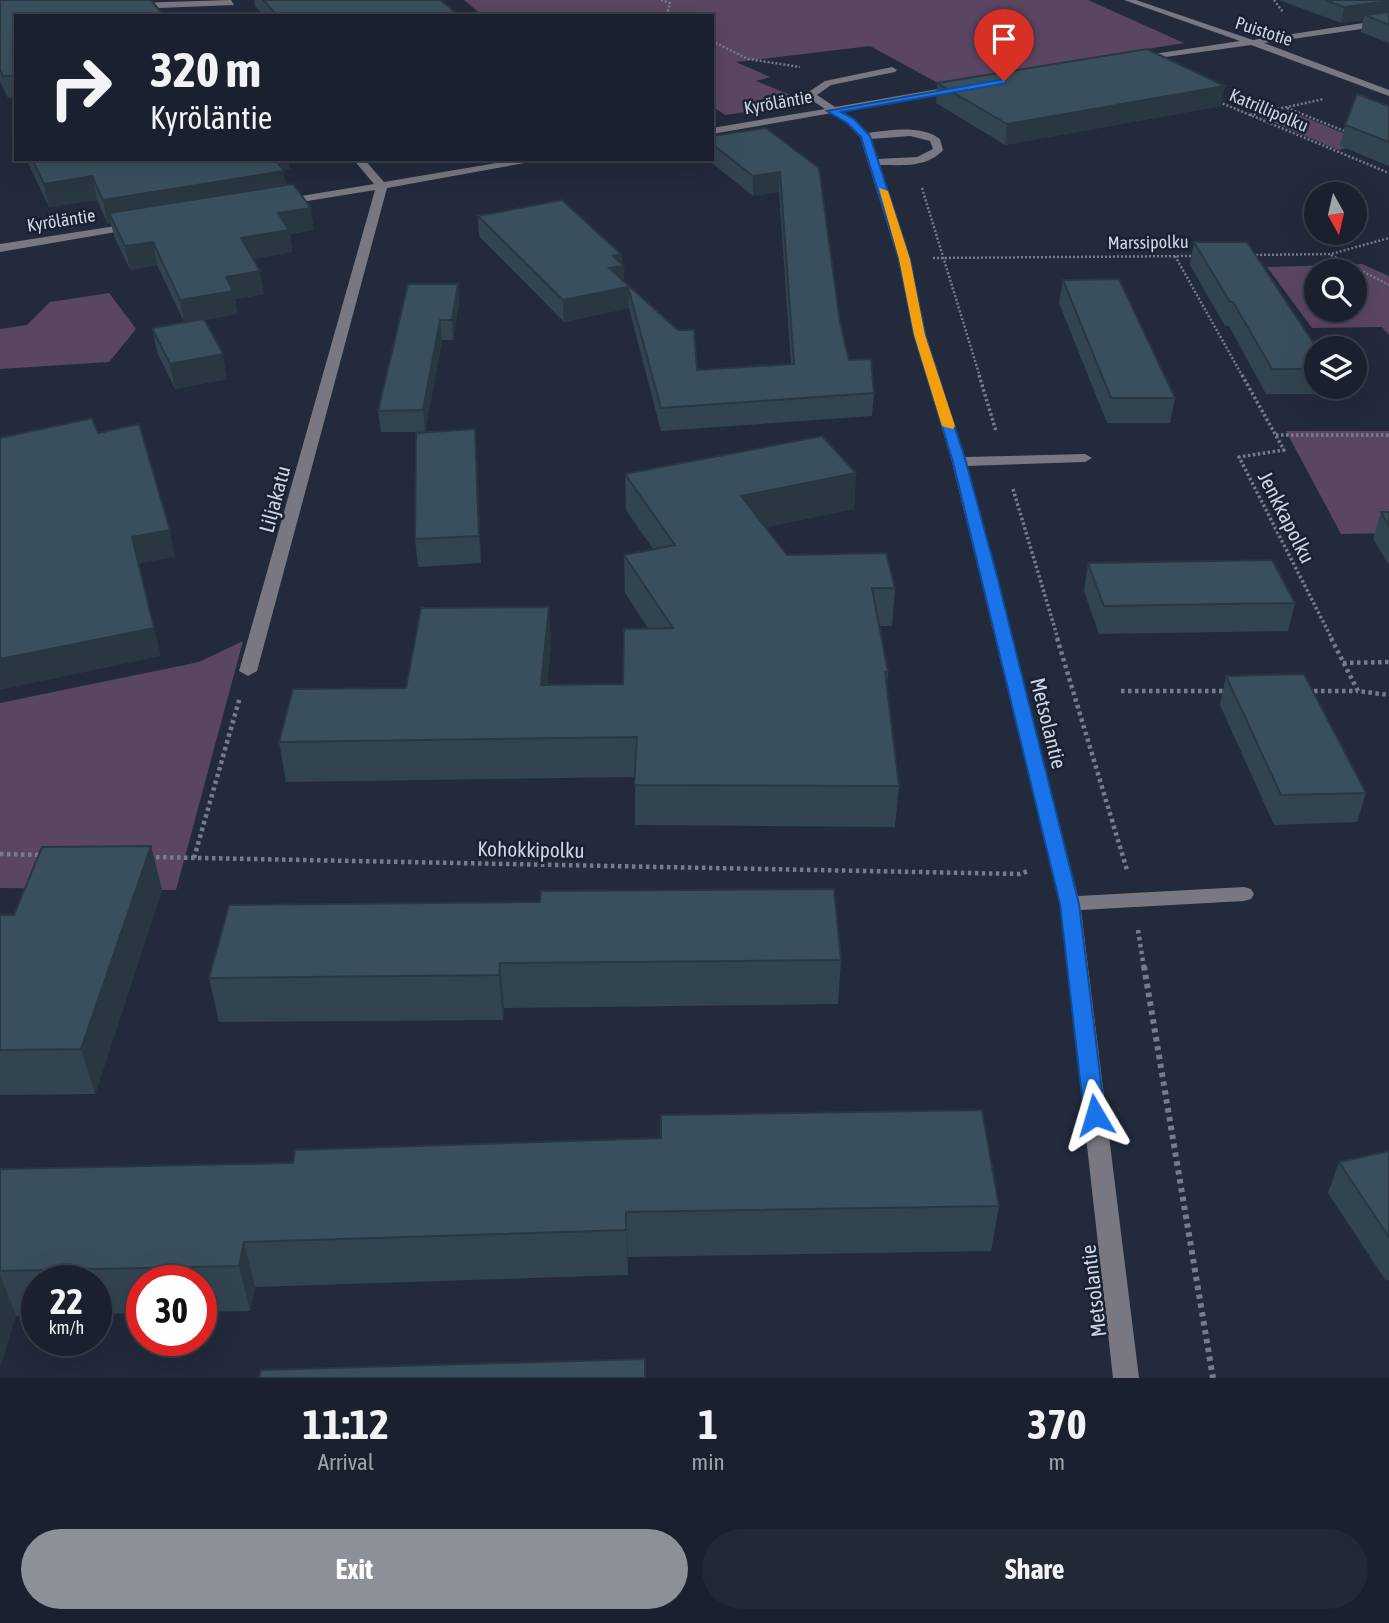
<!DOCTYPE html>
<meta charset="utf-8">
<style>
:root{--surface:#1a202d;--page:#232835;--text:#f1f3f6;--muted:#9fa3aa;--line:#383e49;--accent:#8c9099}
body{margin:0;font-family:"Asap Condensed",sans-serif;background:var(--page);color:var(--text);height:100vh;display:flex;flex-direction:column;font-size:26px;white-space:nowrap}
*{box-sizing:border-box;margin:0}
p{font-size:23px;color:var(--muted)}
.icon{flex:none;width:38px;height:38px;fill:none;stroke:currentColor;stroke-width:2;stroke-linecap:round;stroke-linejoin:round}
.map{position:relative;height:1378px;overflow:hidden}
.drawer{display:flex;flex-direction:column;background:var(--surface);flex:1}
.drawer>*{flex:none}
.guide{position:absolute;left:14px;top:14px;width:700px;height:147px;border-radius:0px;box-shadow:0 7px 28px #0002,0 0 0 2px var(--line);background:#1a202d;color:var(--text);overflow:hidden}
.needle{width:46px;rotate:172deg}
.buttons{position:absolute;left:1304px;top:182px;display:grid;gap:14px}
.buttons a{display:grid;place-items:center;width:63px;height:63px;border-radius:50%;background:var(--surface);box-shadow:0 7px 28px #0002,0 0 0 2px var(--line);font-size:35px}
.speed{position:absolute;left:21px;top:1265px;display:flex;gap:14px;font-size:35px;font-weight:700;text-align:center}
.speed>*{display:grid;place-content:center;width:91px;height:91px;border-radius:50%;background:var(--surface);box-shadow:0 7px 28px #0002,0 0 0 2px var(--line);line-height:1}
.speed small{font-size:18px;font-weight:400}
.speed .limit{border:10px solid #d22;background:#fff;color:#111}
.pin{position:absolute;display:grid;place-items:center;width:60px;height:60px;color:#fff;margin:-72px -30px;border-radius:50% 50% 50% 0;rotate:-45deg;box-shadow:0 0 7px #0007}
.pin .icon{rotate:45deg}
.me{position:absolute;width:77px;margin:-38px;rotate:353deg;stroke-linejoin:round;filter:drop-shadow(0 0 5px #0008)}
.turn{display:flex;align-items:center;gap:24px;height:147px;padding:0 21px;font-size:32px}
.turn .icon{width:91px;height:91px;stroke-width:2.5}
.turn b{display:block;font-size:49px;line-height:60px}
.eta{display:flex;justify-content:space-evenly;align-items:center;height:119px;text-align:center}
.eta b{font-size:42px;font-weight:700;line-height:49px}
.button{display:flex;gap:14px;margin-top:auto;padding:14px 21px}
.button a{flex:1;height:80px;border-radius:42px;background:var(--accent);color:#fff;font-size:28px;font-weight:700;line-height:80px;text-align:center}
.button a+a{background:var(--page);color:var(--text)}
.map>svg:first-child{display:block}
.green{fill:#5b4662;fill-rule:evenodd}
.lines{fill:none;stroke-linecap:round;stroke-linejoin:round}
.path-far3{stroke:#757c8b;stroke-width:2.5;stroke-dasharray:2 2;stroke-linecap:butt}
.path-far2{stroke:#757c8b;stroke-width:3.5;stroke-dasharray:2.5 2.5;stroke-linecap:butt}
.path-far1{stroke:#757c8b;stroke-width:4.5;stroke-dasharray:3.5 3.5;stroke-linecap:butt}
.path{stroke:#757c8b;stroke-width:6;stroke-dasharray:4.5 4.5;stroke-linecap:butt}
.minor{fill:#797882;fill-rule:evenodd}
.wall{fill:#324450}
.shaded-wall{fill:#293741}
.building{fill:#3a4f5d;stroke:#293741;stroke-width:2}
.route{fill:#1a73e8;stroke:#114b97;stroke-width:2}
.slow{fill:#f59e0b}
.labels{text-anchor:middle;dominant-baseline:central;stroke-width:5;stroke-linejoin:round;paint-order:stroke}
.far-street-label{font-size:18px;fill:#cfd5e1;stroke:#192132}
.street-label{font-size:21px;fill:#cfd5e1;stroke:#192132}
</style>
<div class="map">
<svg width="1389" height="1378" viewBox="0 0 1389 1378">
<rect width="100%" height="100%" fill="#222a3c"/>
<!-- green -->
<g class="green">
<polygon points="464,0 1088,0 1184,43 938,83 870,46 736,62 770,77 756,81 811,103 725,115 712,106 712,16 483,16"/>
<polygon points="1290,111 1367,143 1338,150 1261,117"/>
<path d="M1362,264L1389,276V335L1382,327L1312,328L1267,267ZM1354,271V310H1316V271Z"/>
<polygon points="109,293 136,329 109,362 0,369 0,329 27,325 50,302"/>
<polygon points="1286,431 1389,431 1389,533 1341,534"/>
<polygon points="243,641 176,890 0,888 0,703 199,662"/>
</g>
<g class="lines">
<!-- path-far3 -->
<g class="path-far3">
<polyline points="661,0 670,3 668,11 672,16"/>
<polyline points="1274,0 1283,12"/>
<polyline points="712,41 748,59 800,67"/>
<polyline points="1219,102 1389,173"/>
<polyline points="1287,108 1347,132"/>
<polyline points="1250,115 1324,99"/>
<polyline points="569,162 586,159"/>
<polyline points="922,188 980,377"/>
<polyline points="1252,255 1331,254 1389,238"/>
<polyline points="1331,255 1389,285"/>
<polyline points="1175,256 1243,377"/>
<polyline points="933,258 1197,256"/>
</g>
<!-- path-far2 -->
<g class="path-far2">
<polyline points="979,375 996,431"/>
<polyline points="1242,375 1284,450 1239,457 1332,639"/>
<polyline points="1276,435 1389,435"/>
<polyline points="1013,489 1058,639"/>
</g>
<!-- path-far1 -->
<g class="path-far1">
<polyline points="1057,638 1127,870"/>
<polyline points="1331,638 1358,691 1389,695"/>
<polyline points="1343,663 1389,662"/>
<polyline points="1121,691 1228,691"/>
<polyline points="1307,691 1358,691"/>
<polyline points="0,854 45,855"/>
<polyline points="149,857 1020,874 1028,871"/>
<polyline points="194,858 240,697"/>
<polyline points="1138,930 1144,968"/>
</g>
<!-- path -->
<polyline class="path" points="1144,966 1213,1378"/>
<!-- minor -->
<g class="minor">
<polygon points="231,0 234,5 133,9 129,6 133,3"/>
<polygon points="1124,0 1136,0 1253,40 1389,19 1389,25 1264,43 1389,90 1389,96 1251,45 1137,61 1137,57 1140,56 1240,41"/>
<path d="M892,67L897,70L895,72L831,85L817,95L835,107L961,85L966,88L843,111L868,133C890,130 921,125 940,139L943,150C927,168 902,165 880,165L910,259L926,335L965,457L1085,454L1092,458L1085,462L967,466L1078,896L1244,887L1251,889L1254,894L1251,899L1244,901L1081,910L1139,1378H1113L1060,904L952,462L914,335L898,259L860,137L847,123L832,113L712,134V128L825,109L807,97V93L825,81ZM910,136L930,141L933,149L917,157L878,159L871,139Z"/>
<polygon points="353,159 364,159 384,182 521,159 547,159 387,188 257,671 248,676 239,671 375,190 283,205 277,202 283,199 374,184"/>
<polygon points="135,223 141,226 139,228 0,252 0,244"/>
</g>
</g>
<!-- wall -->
<g class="wall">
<polygon points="0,0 16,16 16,97 8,98 0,82"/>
<polygon points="254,0 440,0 460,16 264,16 255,6"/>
<polygon points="1279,0 1389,0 1389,43 1361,32 1363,20 1341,23"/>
<polygon points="937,83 1221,106 1005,145 936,103"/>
<polygon points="1389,106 1389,166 1340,146 1345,125"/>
<polygon points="766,128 840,322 849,360 874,393 872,416 661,431 629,308 564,322 479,236 478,216 621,254 624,281 678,330 697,370 791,364 779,192 753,196 707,159 712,159 712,136"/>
<polygon points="26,159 289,159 290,169 283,170 286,185 314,230 290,234 292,252 253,259 264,294 235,299 237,314 204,320 227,379 175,389 157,352 152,328 184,322 157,265 130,270 114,236 111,223 108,224 97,200 49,207"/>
<polygon points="1194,242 1316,348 1316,387 1326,387 1324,394 1266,394 1229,326 1225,326 1190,265"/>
<polygon points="1063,280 1175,398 1170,423 1107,423 1059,303"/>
<polygon points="458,284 459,303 453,340 442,340 425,432 381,432 378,411"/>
<polygon points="477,455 481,563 418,567 415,539"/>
<polygon points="856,473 854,509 766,527 787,555 895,588 892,626 879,626 888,672 887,686 899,786 895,827 635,825 635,777 286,782 279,742 406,688 551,645 547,685 623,684 648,628 625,593 624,555 653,549 626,510 625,474"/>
<polygon points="1381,512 1389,512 1389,565 1373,539"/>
<polygon points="1088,563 1295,603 1288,631 1099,634 1084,591"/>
<polygon points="1226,676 1366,793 1357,822 1274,825 1220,705"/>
<polygon points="151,846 162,890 95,1094 0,1095 0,915 14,915"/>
<polygon points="229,905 841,960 838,1004 504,1008 503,1020 219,1022 209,978"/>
<polygon points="1389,1151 1389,1280 1386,1281 1328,1193 1339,1162"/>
<polygon points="0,1169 999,1206 991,1251 628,1257 628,1275 255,1287 250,1311 201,1312 201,1281 142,1281 142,1313 96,1314 96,1281 37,1281 37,1315 16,1316 0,1367"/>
</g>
<!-- shaded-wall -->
<g class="shaded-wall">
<polygon points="1389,1 1389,17 1365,15 1363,20 1341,23 1344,7"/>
<polygon points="1225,86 1221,106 1005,145 1007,124"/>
<polygon points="268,159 289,159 290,169 270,172"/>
<polygon points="284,171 287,194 109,213 111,223 108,224 103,200"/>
<polygon points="780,172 779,192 753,196 753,176"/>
<polygon points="92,176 97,200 49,207 44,184"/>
<polygon points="311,208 314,230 290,234 292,252 245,261 241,238 278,213"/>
<polygon points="153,242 157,265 130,270 125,246"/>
<polygon points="621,254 622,266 624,266 624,287 609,268 613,256"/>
<polygon points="260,271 264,294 235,299 237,314 184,324 180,300 226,277"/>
<polygon points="458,284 459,303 453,340 452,320"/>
<polygon points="628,287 629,308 564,322 563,300"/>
<polygon points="440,320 442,340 425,432 423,410"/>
<polygon points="223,354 227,379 175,389 170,364"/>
<polygon points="475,429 477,455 481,563 479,536"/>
<polygon points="856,473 854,509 740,533 741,496"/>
<polygon points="170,530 175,557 138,564 132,537"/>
<polygon points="549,607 551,645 544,725 541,685"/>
<polygon points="154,628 161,656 0,690 0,659"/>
<polygon points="151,846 162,890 95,1094 81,1049"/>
<polygon points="500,963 504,1008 503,1020 499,975"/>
<polygon points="626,1212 628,1257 628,1275"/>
<polygon points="244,1242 255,1287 250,1311 239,1266"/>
<polygon points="0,1275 16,1316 0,1367"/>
</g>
<!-- building -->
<g class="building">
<polygon points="0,0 151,0 164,16 16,16 16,76 3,76 0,70"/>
<polygon points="263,0 440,0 460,16 278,16"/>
<polygon points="1325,0 1389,0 1389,1 1344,7"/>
<polygon points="1389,12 1389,25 1365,15"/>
<polygon points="1147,49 1225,86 1007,124 937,83"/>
<polygon points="1357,94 1389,106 1389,142 1345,125"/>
<polygon points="766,128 819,168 840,322 849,360 871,359 874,393 661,408 628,287 563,300 478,216 562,200 621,254 613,256 624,266 609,268 678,330 694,330 697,370 794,364 780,172 753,176 712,144 712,136"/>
<polygon points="32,159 275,159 284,171 103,200 92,176 44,184"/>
<polygon points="293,184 311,208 278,213 289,230 241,238 260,271 226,277 233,291 180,300 153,242 125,246 109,213"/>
<polygon points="1194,242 1247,242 1317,348 1316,348 1316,369 1272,369 1233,302 1230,302"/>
<polygon points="1119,279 1175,398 1111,398 1063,280"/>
<polygon points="408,284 458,284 452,320 440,320 423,410 378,411"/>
<polygon points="204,319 223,354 170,364 152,328"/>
<polygon points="92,418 98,433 139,424 170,530 132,537 154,628 0,659 0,438"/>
<polygon points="475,429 479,536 415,539 416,433"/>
<polygon points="822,436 856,473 741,496 787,555 886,553 895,588 872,588 888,672 885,672 899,786 634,785 637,737 279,742 293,689 406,688 421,608 549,607 541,685 623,684 624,629 673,628 624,555 675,545 625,474"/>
<polygon points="1381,512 1389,512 1389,526"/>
<polygon points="1272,560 1295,603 1104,606 1088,563"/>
<polygon points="1304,674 1366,793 1281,795 1226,676"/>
<polygon points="151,846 81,1049 0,1050 0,915 14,915 42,847"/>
<polygon points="834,889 841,960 500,963 499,975 209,978 229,905 540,902 541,891"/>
<polygon points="982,1110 999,1206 626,1212 626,1230 244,1242 239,1266 0,1271 0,1169 293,1163 295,1150 661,1138 661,1115"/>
<polygon points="1389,1151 1389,1237 1339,1162"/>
<polygon points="645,1359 645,1378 259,1378 261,1370"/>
</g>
<!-- route -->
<polygon class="route" points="1004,79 1007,83 841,112 854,119 870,136 910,259 925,335 966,462 997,576 1079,904 1105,1115 1102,1120 1087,1120 1084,1115 1060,904 953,462 914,335 899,259 861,137 847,123 827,111"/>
<!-- slow -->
<polygon class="slow" points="879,188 888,191 910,259 925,335 955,426 953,429 942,426 914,335 899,259"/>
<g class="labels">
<!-- far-street labels -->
<g class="far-street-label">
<text transform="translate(1264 31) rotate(18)">Puistotie</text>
<text transform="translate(778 102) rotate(-10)">Kyröläntie</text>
<text transform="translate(1269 110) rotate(23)">Katrillipolku</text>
<text transform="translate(61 220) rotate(-9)">Kyröläntie</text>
<text transform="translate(1148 242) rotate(-1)">Marssipolku</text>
</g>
<!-- street labels -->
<g class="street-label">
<text transform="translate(274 499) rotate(-75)">Liljakatu</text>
<text transform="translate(1287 517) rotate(63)">Jenkkapolku</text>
<text transform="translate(1049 723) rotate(76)">Metsolantie</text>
<text transform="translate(531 849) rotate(1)">Kohokkipolku</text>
<text transform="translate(1093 1291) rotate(-97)">Metsolantie</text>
</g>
</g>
</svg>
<div class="buttons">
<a><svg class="needle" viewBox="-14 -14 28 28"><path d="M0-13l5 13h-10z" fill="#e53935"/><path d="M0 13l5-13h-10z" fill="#9fa3aa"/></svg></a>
<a><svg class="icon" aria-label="search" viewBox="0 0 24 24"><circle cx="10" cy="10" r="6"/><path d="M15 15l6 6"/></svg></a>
<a><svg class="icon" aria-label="layers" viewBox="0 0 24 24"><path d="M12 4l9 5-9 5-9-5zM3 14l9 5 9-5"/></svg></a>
</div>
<div class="speed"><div>22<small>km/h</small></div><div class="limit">30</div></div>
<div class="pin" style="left:1004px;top:81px;background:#d93025"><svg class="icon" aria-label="arrive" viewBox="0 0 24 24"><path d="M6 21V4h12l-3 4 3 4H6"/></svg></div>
<svg class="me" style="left:1095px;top:1115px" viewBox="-20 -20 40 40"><path d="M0-17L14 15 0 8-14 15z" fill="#1a73e8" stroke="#fff" stroke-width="4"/></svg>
<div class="guide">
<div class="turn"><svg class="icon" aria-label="right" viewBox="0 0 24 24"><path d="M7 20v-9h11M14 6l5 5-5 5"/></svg><div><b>320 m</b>Kyröläntie</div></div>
</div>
</div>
<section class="drawer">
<div class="eta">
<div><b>11:12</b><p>Arrival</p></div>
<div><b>1</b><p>min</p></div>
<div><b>370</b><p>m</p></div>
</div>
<div class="button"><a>Exit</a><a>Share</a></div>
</section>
